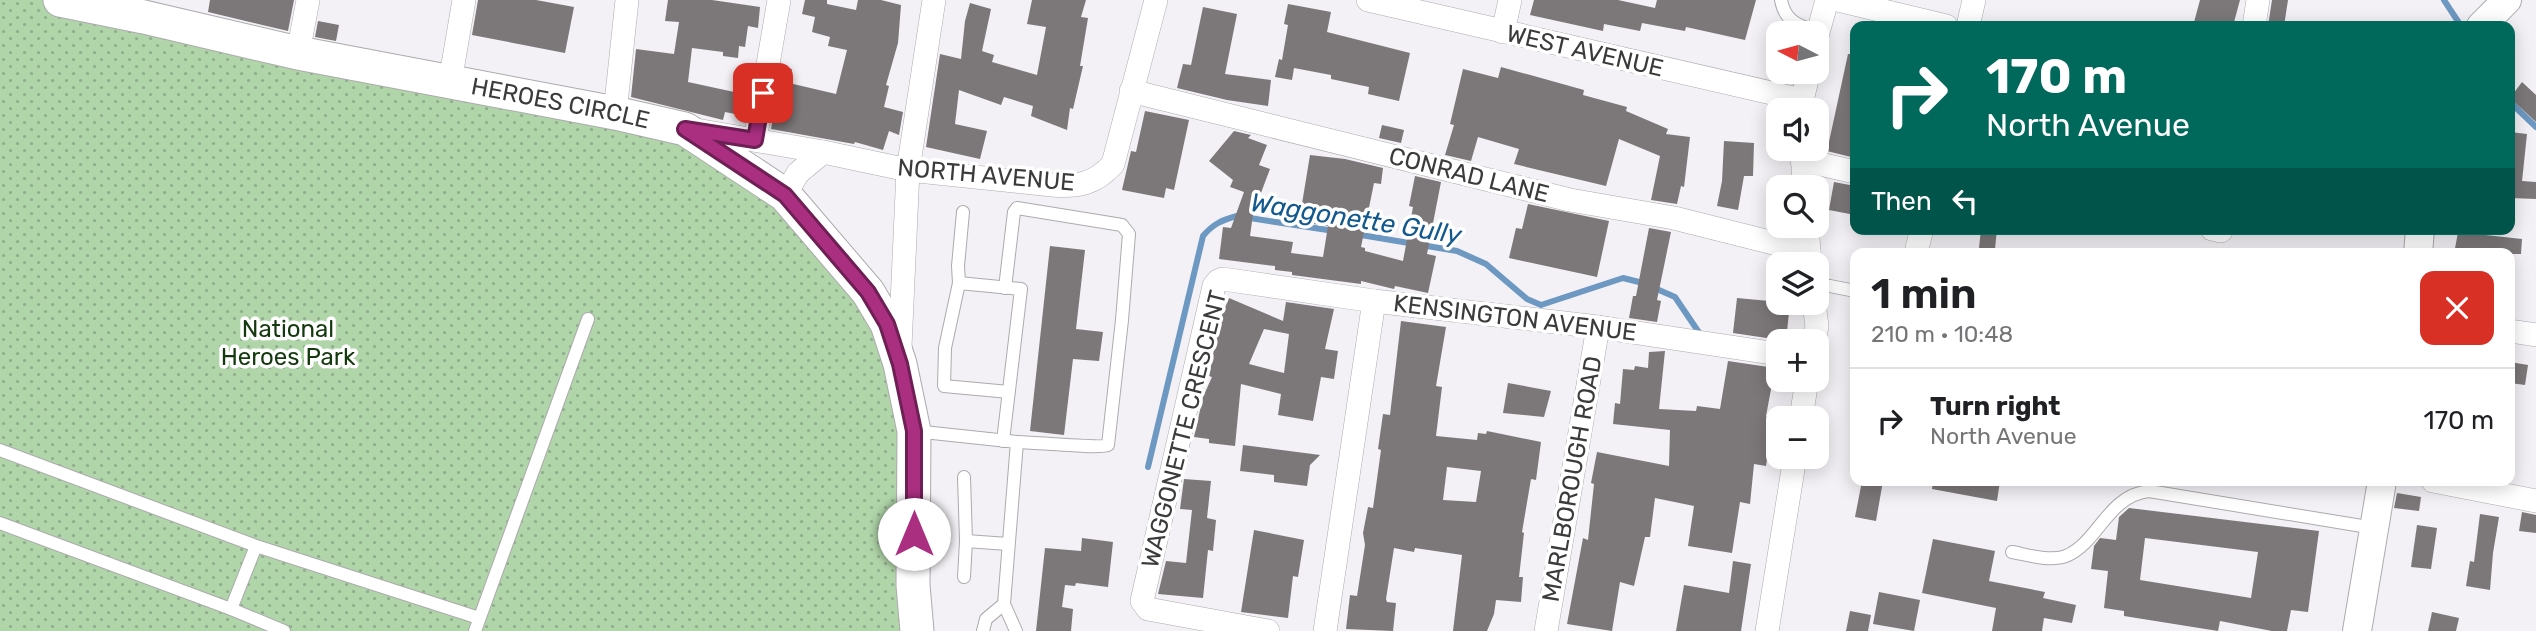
<!DOCTYPE html>
<meta charset="utf-8">
<style>
:root{--surface:#fff;--page:#f6f6f6;--text:#202124;--muted:#757577;--line:#e0e0e0}
body{margin:0;font-family:Rubik,sans-serif;background:var(--page);color:var(--text);height:100vh;display:flex;flex-direction:column;font-size:26px;white-space:nowrap}
*{box-sizing:border-box;margin:0}
p{font-size:23px;color:var(--muted)}
.icon{flex:none;width:38px;height:38px;fill:none;stroke:currentColor;stroke-width:2;stroke-linecap:round;stroke-linejoin:round}
.map{position:relative;flex:1;overflow:hidden}
.side{position:absolute;left:1850px;top:248px;width:665px;height:238px;display:flex;flex-direction:column;background:var(--surface);border-radius:14px;box-shadow:0 4px 18px #0003}
.side>*{flex:none}
.banner{position:absolute;left:1850px;top:21px;width:665px;height:214px;border-radius:14px;box-shadow:0 4px 18px #0003;background:#00695c;color:#fff;overflow:hidden}
.needle{width:46px;rotate:276deg}
.fabs{position:absolute;left:1766px;top:21px;display:grid;gap:14px}
.fabs a{display:grid;place-items:center;width:63px;height:63px;border-radius:14px;background:var(--surface);box-shadow:0 4px 18px #0003;font-size:35px}
.pin{position:absolute;display:grid;place-items:center;width:60px;height:60px;color:#fff;margin:-30px;border-radius:14px;box-shadow:0 4px 10px #0006}
.me{position:absolute;width:77px;margin:-38px;rotate:0deg;stroke-linejoin:round;filter:drop-shadow(0 0 5px #0008)}
.turn{display:flex;align-items:center;gap:24px;height:147px;padding:0 21px;font-size:32px}
.turn .icon{width:91px;height:91px;stroke-width:2.5}
.turn b{display:block;font-size:49px;line-height:60px}
.then{display:flex;align-items:center;height:66px;padding:0 21px;background:#0003;gap:14px;font-size:26px}
.round{display:grid;place-items:center;flex:none;width:74px;height:74px;border-radius:14px;background:var(--page)}
.headline{display:flex;align-items:center;justify-content:space-between;height:119px;padding:0 21px}
h1{font-size:42px;font-weight:600;line-height:52px}
ul{padding:0;list-style:none}
li{display:flex;align-items:center;gap:21px;height:105px;padding:0 21px;border-top:2px solid var(--line)}
li div{flex:1}
li b{display:block;font-size:26px}
li em{font-style:normal}
.map>svg:first-child{display:block}
.park{fill:url(#park-dots)}
.lines{fill:none;stroke-linecap:round;stroke-linejoin:round}
.stream{stroke:#6c98c1;stroke-width:6}
.building{fill:#7c7779;fill-rule:evenodd}
.service-casing{stroke:#acaaad;stroke-width:14}
.minor-casing{stroke:#acaaad;stroke-width:24}
.tertiary-casing{stroke:#acaaad;stroke-width:30}
.secondary-casing{stroke:#acaaad;stroke-width:35}
.service{stroke:#fff;stroke-width:12}
.minor{stroke:#fff;stroke-width:23}
.tertiary{stroke:#fff;stroke-width:28}
.secondary{stroke:#fff;stroke-width:33}
.route-casing{stroke:#6e1f54;stroke-width:18}
.route{stroke:#aa2f81;stroke-width:12}
.labels{text-anchor:middle;dominant-baseline:central;stroke-width:7;stroke-linejoin:round;paint-order:stroke}
.street-label{font-size:24px;fill:#3c3b3c;stroke:#fff}
.park-label{font-size:24px;fill:#15390e;stroke:#fff}
.water-label{font-size:26px;font-style:italic;fill:#13598e;stroke:#fff}
</style>
<div class="map">
<svg width="2536" height="631" viewBox="0 0 2536 631">
<defs>
<pattern id="park-dots" width="8" height="8" patternUnits="userSpaceOnUse" patternTransform="scale(1.75)"><rect width="8" height="8" fill="#b0d5a9"/><path d="M2 2h.1M6 6h.1" fill="none" stroke="#90ae8b" stroke-width="1.8" stroke-linecap="round"/></pattern>
</defs>
<rect width="100%" height="100%" fill="#f3f1f5"/>
<!-- park -->
<polygon class="park" points="0,0 56,0 611,116 796,185 892,361 905,410 909,631 0,631"/>
<g class="lines">
<!-- stream -->
<g class="stream">
<polyline points="2444,0 2461,26"/>
<polyline points="2510,102 2536,127"/>
<polyline points="1355,234 1457,251 1486,264 1527,299 1541,305 1623,278 1643,283 1675,297 1700,334"/>
<path d="M1148,467L1203,236C1213,224 1222,220 1237,216L1334,231"/>
</g>
</g>
<!-- building -->
<g class="building">
<polygon points="210,0 294,0 288,31 208,12"/>
<polygon points="478,0 536,0 574,7 565,53 472,35"/>
<polygon points="668,0 712,0 760,7 758,28 748,26 745,47 739,46 738,58 723,56 723,52 692,48 688,82 748,95 745,116 725,112 723,120 631,97 636,49 674,54 679,22 665,21"/>
<polygon points="805,0 827,0 827,4 856,10 858,0 881,0 901,5 898,43 886,85 889,86 884,107 903,112 899,135 889,131 883,150 855,142 854,144 771,129 782,67 792,69 789,83 836,94 847,50 828,46 830,37 812,32 815,17 802,14"/>
<polygon points="1032,0 1086,0 1081,17 1088,18 1080,66 1083,66 1073,109 1070,108 1067,130 1031,116 1033,106 1004,97 1001,105 959,90 955,124 987,131 980,159 926,147 940,54 961,59 965,21 970,3 991,9 982,51 994,55 992,62 1037,75 1046,27 1027,24"/>
<polygon points="1534,0 1618,0 1655,8 1657,0 1756,0 1745,40 1686,27 1685,31 1642,23 1640,31 1604,24 1603,31 1530,15"/>
<polygon points="2200,0 2240,0 2233,26 2193,26"/>
<polygon points="2272,0 2288,0 2284,26 2268,26"/>
<polygon points="1288,4 1331,12 1327,32 1410,53 1399,101 1368,94 1369,87 1331,79 1331,75 1294,68 1292,80 1275,77 1279,59 1282,60 1288,25 1284,24"/>
<polygon points="1203,7 1237,14 1225,74 1271,80 1268,106 1227,100 1177,88 1183,64 1191,65"/>
<polygon points="318,21 339,25 336,41 315,37"/>
<polygon points="1848,54 1855,54 1855,158 1827,151"/>
<polygon points="1501,67 1584,90 1583,95 1627,107 1626,111 1668,129 1666,134 1690,137 1684,187 1681,186 1677,204 1651,200 1660,156 1619,139 1606,186 1514,164 1519,149 1478,137 1471,161 1445,155 1454,125 1450,124 1463,69 1498,78"/>
<polygon points="2522,82 2536,95 2536,122 2510,98"/>
<polygon points="1145,111 1189,120 1174,190 1166,188 1164,198 1122,190 1131,151 1136,152"/>
<polygon points="1382,125 1404,130 1401,143 1379,138"/>
<polygon points="1234,131 1251,135 1248,138 1267,145 1259,165 1270,169 1253,214 1250,236 1293,242 1291,253 1323,257 1328,226 1299,222 1310,155 1345,159 1383,168 1381,184 1374,183 1361,247 1365,248 1365,251 1403,261 1413,207 1409,206 1415,176 1441,182 1427,254 1436,256 1428,293 1395,286 1394,289 1361,281 1361,284 1292,275 1292,272 1275,270 1275,266 1219,259 1223,227 1231,228 1244,192 1230,187 1233,180 1209,161"/>
<polygon points="2510,132 2527,134 2522,181 2536,182 2536,199 2510,198"/>
<polygon points="1724,141 1754,143 1753,176 1744,176 1738,210 1717,206 1722,181"/>
<polygon points="1834,182 1855,186 1855,215 1829,210"/>
<polygon points="1528,204 1609,221 1597,277 1509,258 1516,228 1522,229"/>
<polygon points="1649,228 1671,232 1657,300 1661,301 1657,322 1629,318 1633,296 1636,296"/>
<polygon points="1981,229 1997,229 1995,249 1979,248"/>
<polygon points="2458,232 2522,239 2521,254 2454,254"/>
<polygon points="1050,246 1085,250 1076,329 1103,332 1099,361 1073,359 1064,435 1030,431"/>
<path d="M1229,298L1283,321L1286,302L1334,309L1325,349L1338,351L1334,379L1321,377L1313,421L1278,415L1281,394L1241,384L1235,446L1209,443V439L1194,437L1203,397L1212,377L1209,376L1216,339L1222,315ZM1264,329L1289,334L1284,373L1249,364Z"/>
<polygon points="1737,298 1790,303 1786,341 1733,333"/>
<path d="M1401,321L1446,327L1436,386L1442,387L1436,436L1477,440L1478,433L1486,434L1487,431L1541,442L1536,480L1531,479L1522,532L1524,533L1519,577H1523L1521,602L1496,600L1494,614L1487,631H1453L1462,555L1415,548L1414,552L1394,548L1386,599L1387,602L1396,603L1393,631L1346,629L1350,595L1357,596L1365,545L1363,533L1368,507L1373,508L1381,450L1378,449L1383,414L1390,415ZM1447,467L1481,471L1476,502L1443,500Z"/>
<polygon points="1665,351 1659,409 1696,411 1697,406 1720,409 1728,361 1775,368 1766,416 1773,417 1766,466 1754,464 1750,504 1740,502 1732,553 1688,546 1694,506 1655,498 1650,537 1645,537 1634,586 1620,582 1612,631 1567,624 1583,538 1588,540 1594,484 1591,483 1597,452 1669,466 1670,430 1613,424 1615,403 1620,404 1623,369 1634,370 1635,366 1648,368 1649,352"/>
<polygon points="2510,362 2528,365 2525,385 2510,383"/>
<polygon points="1508,383 1551,391 1544,417 1503,413"/>
<polygon points="1243,445 1320,455 1310,465 1307,486 1274,482 1274,475 1240,471"/>
<polygon points="1184,479 1211,481 1207,518 1216,520 1213,551 1208,550 1203,598 1158,594 1166,561 1186,563 1192,510 1180,509"/>
<polygon points="1862,481 1883,481 1876,521 1855,517"/>
<polygon points="1933,481 2000,481 1997,501 1932,489"/>
<polygon points="2397,493 2421,497 2419,511 2394,508"/>
<path d="M2129,508L2319,531L2308,612L2291,610L2287,631H2272L2220,621L2218,631L2124,616V611L2104,608L2108,571L2091,569L2094,546L2100,538L2116,540L2119,517ZM2145,538L2258,552L2251,598L2140,580Z"/>
<polygon points="2522,512 2536,515 2536,533 2519,531"/>
<polygon points="2480,514 2499,517 2493,553 2490,590 2466,586 2470,561 2474,562"/>
<polygon points="2417,525 2437,528 2431,569 2411,567"/>
<polygon points="1254,530 1304,540 1298,577 1293,576 1288,618 1241,612"/>
<polygon points="1082,538 1113,542 1108,587 1076,583 1075,586 1065,585 1062,607 1073,609 1071,631 1036,631 1045,548 1081,551"/>
<polygon points="1933,539 1995,551 1989,581 2045,592 2043,598 2076,605 2072,623 2044,618 2042,631 1992,631 1996,608 1922,593"/>
<polygon points="1733,561 1751,564 1741,631 1676,631 1684,585 1729,593"/>
<polygon points="1879,592 1920,600 1914,631 1873,624"/>
<polygon points="1850,611 1871,615 1868,631 1846,631"/>
<polygon points="2432,612 2459,618 2456,631 2428,631"/>
</g>
<g class="lines">
<!-- service casing -->
<g class="service-casing">
<g id="service">
<path d="M1781,0C1785,22 1799,26 1819,32"/>
<polyline points="959,283 958,266 963,212"/>
<polyline points="1816,286 1830,286 1855,291"/>
<path d="M1005,288L1014,212L1017,208L1122,225L1129,234L1122,320L1108,445C1101,449 1032,442 1017,442"/>
<polyline points="914,431 1017,442 1004,604 1016,631"/>
<polyline points="1003,441 1021,289 959,283 945,348 944,386 1009,392"/>
<polyline points="0,450 256,546 479,618"/>
<polyline points="964,477 966,541 964,577"/>
<polyline points="0,523 231,609 284,631"/>
<polyline points="966,541 1008,544"/>
<path d="M2012,552C2028,555 2050,562 2066,556C2099,542 2107,496 2149,491L2374,528"/>
<polyline points="231,609 256,546"/>
<polyline points="475,631 588,319"/>
<polyline points="983,631 986,619 1004,604"/>
</g>
</g>
<!-- minor casing -->
<g class="minor-casing">
<g id="minor">
<polyline points="1368,0 1802,100"/>
<polyline points="1838,0 1946,26"/>
<polyline points="1968,26 1974,0"/>
<polyline points="2254,26 2258,0"/>
<polyline points="1503,32 1510,0"/>
<polyline points="1816,40 1827,0"/>
<polyline points="298,53 308,0"/>
<polyline points="450,82 464,0"/>
<polyline points="1131,91 1570,200 1674,218 1809,252"/>
<polyline points="1802,110 1802,100 1809,72"/>
<polyline points="615,113 627,0"/>
<path d="M696,130L823,152L908,170L1052,185C1078,187 1095,184 1113,164L1156,0"/>
<polyline points="755,140 779,0"/>
<polyline points="1802,149 1804,187"/>
<polyline points="1802,160 1855,172"/>
<polyline points="785,195 798,173 823,152"/>
<polyline points="1807,226 1810,264"/>
<polyline points="2212,229 2221,231 2221,229"/>
<polyline points="1917,248 1922,229"/>
<polyline points="2510,331 2536,335"/>
<polyline points="1814,341 1817,326 1814,303"/>
<polyline points="900,347 908,170 934,0"/>
<polyline points="1801,418 1807,380"/>
<polyline points="2433,481 2536,501"/>
<polyline points="1268,631 1148,609 1142,601 1214,286 1218,281 1223,279 1374,301 1598,327 1778,354"/>
<polyline points="1325,631 1374,301"/>
<polyline points="1546,631 1598,327"/>
<polyline points="1767,631 1795,457"/>
</g>
</g>
<!-- tertiary casing -->
<g class="tertiary-casing">
<g id="tertiary">
<polyline points="2481,26 2507,0"/>
<polyline points="2418,254 2420,229"/>
<polyline points="2357,631 2382,481"/>
</g>
</g>
<!-- secondary casing -->
<g class="secondary-casing">
<g id="secondary">
<path id="s1" d="M60,0L144,17L298,53L615,113L685,129L785,195L868,292L887,324L900,364L914,431L913,585L917,631"/>
</g>
</g>
<!-- service -->
<use href="#service" class="service"/>
<!-- minor -->
<use href="#minor" class="minor"/>
<!-- tertiary -->
<use href="#tertiary" class="tertiary"/>
<!-- secondary -->
<use href="#secondary" class="secondary"/>
</g>
<g class="lines">
<!-- route casing -->
<g class="route-casing">
<polyline id="route" points="763,93 755,140 685,129 785,195 868,292 887,324 900,364 914,431 914,534"/>
</g>
<!-- route -->
<use href="#route" class="route"/>
</g>
<g class="labels">
<!-- street labels -->
<g class="street-label">
<text transform="translate(1585 51) rotate(13)">WEST AVENUE</text>
<text stroke="none"><textPath href="#s1" startOffset="511">HEROES CIRCLE</textPath></text>
<text transform="translate(986 175) rotate(5)">NORTH AVENUE</text>
<text transform="translate(1469 175) rotate(14)">CONRAD LANE</text>
<text transform="translate(1515 318) rotate(7)">KENSINGTON AVENUE</text>
<text transform="translate(1184 429) rotate(-76)">WAGGONETTE CRESCENT</text>
<text transform="translate(1572 479) rotate(-80)">MARLBOROUGH ROAD</text>
</g>
<!-- park labels -->
<g class="park-label">
<text x="288" y="329">National<tspan x="288" dy="28">Heroes Park</tspan></text>
</g>
<!-- water labels -->
<g class="water-label">
<text transform="translate(1356 219) rotate(9)">Waggonette Gully</text>
</g>
</g>
</svg>
<div class="fabs">
<a><svg class="needle" viewBox="-14 -14 28 28"><path d="M0-13l5 13h-10z" fill="#e53935"/><path d="M0 13l5-13h-10z" fill="#757577"/></svg></a>
<a><svg class="icon" aria-label="sound" viewBox="0 0 24 24"><path d="M4 9h4l5-4v14l-5-4H4zM17 9q2 3 0 6"/></svg></a>
<a><svg class="icon" aria-label="search" viewBox="0 0 24 24"><circle cx="10" cy="10" r="6"/><path d="M15 15l6 6"/></svg></a>
<a><svg class="icon" aria-label="layers" viewBox="0 0 24 24"><path d="M12 4l9 5-9 5-9-5zM3 14l9 5 9-5"/></svg></a>
<a>+</a>
<a>−</a>
</div>
<div class="pin" style="left:763px;top:93px;background:#d93025"><svg class="icon" aria-label="arrive" viewBox="0 0 24 24"><path d="M6 21V4h12l-3 4 3 4H6"/></svg></div>
<svg class="me" style="left:914px;top:534px" viewBox="-20 -20 40 40"><circle r="19" fill="#fff"/><path d="M0-13L10 11 0 6-10 11z" fill="#aa2f81"/></svg>
<div class="banner">
<div class="turn"><svg class="icon" aria-label="right" viewBox="0 0 24 24"><path d="M7 20v-9h11M14 6l5 5-5 5"/></svg><div><b>170 m</b>North Avenue</div></div>
<div class="then">Then<svg class="icon" aria-label="left" viewBox="0 0 24 24"><path d="M17 20v-9H6M10 6l-5 5 5 5"/></svg></div>
</div>
<section class="side">
<div class="headline"><div><h1>1 min</h1><p>210 m · 10:48</p></div><a class="round" style="background:#d93025;color:#fff"><svg class="icon" aria-label="close" viewBox="0 0 24 24"><path d="M6 6l12 12M18 6L6 18"/></svg></a></div>
<ul>
<li><svg class="icon" aria-label="right" viewBox="0 0 24 24"><path d="M7 20v-9h11M14 6l5 5-5 5"/></svg><div><b>Turn right</b><p>North Avenue</p></div><em>170 m</em></li>
</ul>
</section>
</div>
